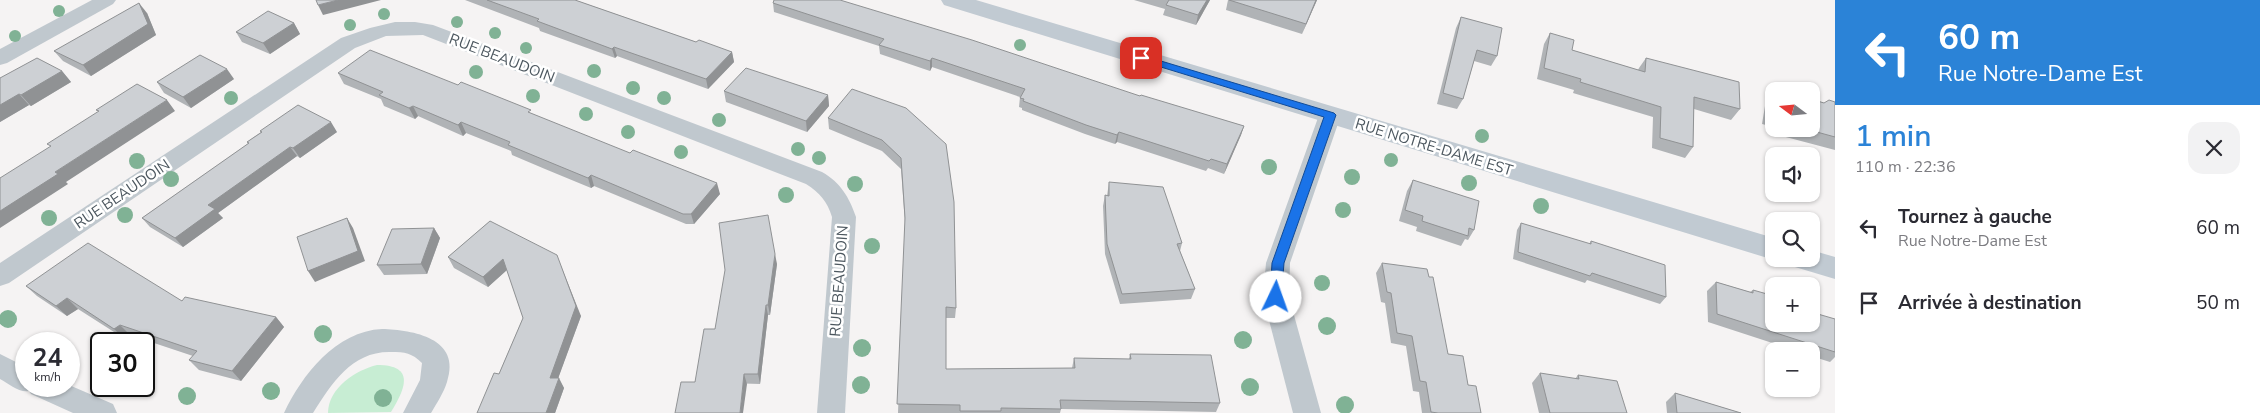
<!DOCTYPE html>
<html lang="fr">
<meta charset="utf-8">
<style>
:root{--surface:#fff;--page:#f2f2f3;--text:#2b2b33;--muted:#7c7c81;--accent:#2b83d7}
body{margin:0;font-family:"Nunito Sans",sans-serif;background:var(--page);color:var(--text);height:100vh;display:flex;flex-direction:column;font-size:19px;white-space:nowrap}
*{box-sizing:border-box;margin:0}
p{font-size:16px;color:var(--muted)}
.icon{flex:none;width:28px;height:28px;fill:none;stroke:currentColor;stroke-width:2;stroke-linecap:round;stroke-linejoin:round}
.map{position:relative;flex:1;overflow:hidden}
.drawer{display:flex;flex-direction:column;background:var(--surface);width:425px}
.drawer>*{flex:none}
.top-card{background:#2b83d7;color:#fff;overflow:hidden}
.needle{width:32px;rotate:286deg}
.fabs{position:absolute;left:1765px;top:82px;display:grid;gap:10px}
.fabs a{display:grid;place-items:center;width:55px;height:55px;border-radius:10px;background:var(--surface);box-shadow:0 1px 4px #0004;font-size:25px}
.speed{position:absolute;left:15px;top:332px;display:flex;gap:10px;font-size:25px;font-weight:700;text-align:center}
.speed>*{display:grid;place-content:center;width:65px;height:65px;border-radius:50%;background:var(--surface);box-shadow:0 1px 4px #0004;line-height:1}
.speed small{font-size:12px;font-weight:400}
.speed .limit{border:2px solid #111;border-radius:8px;background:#fff;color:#111}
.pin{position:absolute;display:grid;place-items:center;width:42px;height:42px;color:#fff;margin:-21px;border-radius:10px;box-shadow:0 2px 8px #0006}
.me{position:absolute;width:55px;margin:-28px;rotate:3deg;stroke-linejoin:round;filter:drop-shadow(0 0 4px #0008)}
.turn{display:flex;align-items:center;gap:18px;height:105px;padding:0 20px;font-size:22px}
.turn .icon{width:65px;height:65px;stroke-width:2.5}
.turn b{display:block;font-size:35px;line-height:42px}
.round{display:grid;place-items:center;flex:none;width:52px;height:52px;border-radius:15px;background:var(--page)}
.overview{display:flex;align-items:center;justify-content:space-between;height:85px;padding:0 20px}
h1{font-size:30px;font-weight:600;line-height:38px;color:var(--accent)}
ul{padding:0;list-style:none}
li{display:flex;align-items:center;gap:15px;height:75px;padding:0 20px}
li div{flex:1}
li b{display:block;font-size:19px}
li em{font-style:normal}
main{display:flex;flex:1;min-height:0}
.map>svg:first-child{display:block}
.green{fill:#c7edd3}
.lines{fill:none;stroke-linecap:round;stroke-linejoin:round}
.minor{fill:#c0c8ce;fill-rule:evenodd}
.secondary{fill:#c1cad2;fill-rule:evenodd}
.tree{fill:#80b295}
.wall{fill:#b0b3b6}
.shaded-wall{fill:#909294}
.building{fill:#cdd0d4;stroke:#909294}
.route{fill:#1a73e8;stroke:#114b97}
.labels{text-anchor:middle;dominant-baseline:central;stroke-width:5;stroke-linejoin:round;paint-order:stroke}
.street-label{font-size:15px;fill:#4c575f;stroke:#fff}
</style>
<main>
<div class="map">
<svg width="1835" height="413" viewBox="0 0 1835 413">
<rect width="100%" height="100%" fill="#f5f3f3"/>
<!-- green -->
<path class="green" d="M377,365C416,365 405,389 391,412L328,413C328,388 356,370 377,365Z"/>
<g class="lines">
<!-- minor -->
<g class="minor">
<polygon points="92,0 116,0 113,4 7,63 0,65 0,49"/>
<path d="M395,22H415L433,25L822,172C841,183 849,197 856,217L845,413H817L832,217C827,201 820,193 806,184L423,35L386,36L355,48L9,283L0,286V263L341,38L370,28Z"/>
<polygon points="1330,108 1338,110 1341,115 1290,263 1289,297 1321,413 1293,413 1263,297 1266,263 1319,115 1322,110"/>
<path d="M382,329C413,330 462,338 447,382C444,392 437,403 431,413H403L420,380L422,363C412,353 405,352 391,352C352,351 332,383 313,413H284C302,375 336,331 382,329Z"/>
<path d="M0,354L26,367V386L69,385L113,404L117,413H73L31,394L29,391C19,393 9,384 0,379Z"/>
</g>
<!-- secondary -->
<g class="secondary">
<polygon points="941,0 976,0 1774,238 1774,259 1778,259 1774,260 944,5"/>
<polygon points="1811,250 1835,257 1835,279 1795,267 1791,259 1811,259"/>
</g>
</g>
<!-- trees -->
<g class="tree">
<circle cx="59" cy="11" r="6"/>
<circle cx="384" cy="14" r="6"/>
<circle cx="457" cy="22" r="6"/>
<circle cx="350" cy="25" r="6"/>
<circle cx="495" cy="33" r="6"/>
<circle cx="15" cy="36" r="6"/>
<circle cx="1020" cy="45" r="6"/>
<circle cx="526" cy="48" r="6"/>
<circle cx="594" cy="71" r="7"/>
<circle cx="476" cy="72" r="7"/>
<circle cx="633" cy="88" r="7"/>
<circle cx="533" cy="96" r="7"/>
<circle cx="231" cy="98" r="7"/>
<circle cx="664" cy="98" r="7"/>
<circle cx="586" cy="114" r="7"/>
<circle cx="719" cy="120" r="7"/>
<circle cx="628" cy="132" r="7"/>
<circle cx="1482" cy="136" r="7"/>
<circle cx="798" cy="149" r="7"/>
<circle cx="681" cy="152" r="7"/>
<circle cx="819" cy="158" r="7"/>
<circle cx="1391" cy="160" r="7"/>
<circle cx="137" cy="161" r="8"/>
<circle cx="1269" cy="167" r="8"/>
<circle cx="1352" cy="177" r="8"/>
<circle cx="171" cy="179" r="8"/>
<circle cx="1469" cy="183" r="8"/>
<circle cx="855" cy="184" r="8"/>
<circle cx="786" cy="195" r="8"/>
<circle cx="1541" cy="206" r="8"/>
<circle cx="1343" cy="210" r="8"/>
<circle cx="125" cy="215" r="8"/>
<circle cx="49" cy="218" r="8"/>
<circle cx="872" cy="246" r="8"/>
<circle cx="1322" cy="283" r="8"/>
<circle cx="8" cy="319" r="9"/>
<circle cx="1327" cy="326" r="9"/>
<circle cx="323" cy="334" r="9"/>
<circle cx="1243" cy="340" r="9"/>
<circle cx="862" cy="348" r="9"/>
<circle cx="861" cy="385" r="9"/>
<circle cx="1250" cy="387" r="9"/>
<circle cx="271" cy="391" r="9"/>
<circle cx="187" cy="396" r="9"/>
<circle cx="383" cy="398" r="9"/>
<circle cx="1345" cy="405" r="9"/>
</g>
<!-- wall -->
<g class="wall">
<polygon points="465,0 575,0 696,42 732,52 734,62 708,89 617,56 615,58 540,31 539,28"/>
<polygon points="1134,0 1210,0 1196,25 1163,15 1165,9"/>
<polygon points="1228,0 1317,0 1302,34 1226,10"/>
<polygon points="773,3 1140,96 1244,126 1241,135 1224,174 1208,168 1206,171 1117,142 1115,144 1085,134 1022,110 1022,108 1019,107 1020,97 932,67 930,71 880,54 879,46 774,12"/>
<polygon points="147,13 156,35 91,76 63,61 54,51"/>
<polygon points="1461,17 1497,56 1491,66 1474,61 1463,99 1457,109 1437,104 1456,28"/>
<polygon points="294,23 300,34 270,54 242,42 236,32"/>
<polygon points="1550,33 1572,50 1638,70 1639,68 1646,58 1740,109 1731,120 1694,109 1693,147 1685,158 1652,148 1653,117 1573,93 1574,90 1537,79 1544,44"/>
<polygon points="62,71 71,82 31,106 29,105 0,122 0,78"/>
<polygon points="338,73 532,114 720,194 694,224 686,224 594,186 591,188 545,169 512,155 511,151 466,133 463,136 418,116 415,119 384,106 381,99 344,84"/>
<polygon points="234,79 191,108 164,93 157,82"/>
<polygon points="1775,89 1783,91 1774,91 1774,127 1762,124 1766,100"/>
<polygon points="724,91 828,95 829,106 807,132 726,102"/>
<polygon points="1835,102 1835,150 1782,136 1782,130 1780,129 1811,129 1824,103"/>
<polygon points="906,108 956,308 955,318 946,318 946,369 1072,368 1074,358 1129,359 1130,354 1220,403 1216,412 1061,409 1060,413 898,413 905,223 901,169 882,151 829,129 828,118"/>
<polygon points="260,131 337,132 300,158 297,156 218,213 223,218 183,247 150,227 142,218 248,144 247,142 261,132"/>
<polygon points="1413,180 1474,230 1468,240 1465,239 1461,246 1416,231 1417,227 1399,221 1407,191"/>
<polygon points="1109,182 1182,243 1180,251 1195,289 1191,299 1120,304 1105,254 1103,206 1105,195 1107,196"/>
<polygon points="490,221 581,316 558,378 564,388 555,413 477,413 499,374 523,318 507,270 488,287 454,268 448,257"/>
<polygon points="1521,223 1589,244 1591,241 1666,297 1660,304 1587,280 1585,283 1513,259 1517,230"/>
<polygon points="434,228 440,238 427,274 384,275 377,265"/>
<polygon points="1382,263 1448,354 1468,385 1481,413 1422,413 1419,392 1413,391 1406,346 1391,343 1385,303 1381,302 1376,273"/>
<polygon points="777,264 770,315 768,315 760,384 695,382 715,329"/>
<polygon points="1716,282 1750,292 1753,290 1774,324 1835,319 1835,357 1830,362 1811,356 1811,351 1797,351 1708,322 1707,291"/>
<polygon points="26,286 182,301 276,317 284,327 241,381 199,370 189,360 193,356 130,335 125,339 78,309 67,316 37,296"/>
<polygon points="1540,373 1575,379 1578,375 1627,413 1539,413 1532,383"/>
<polygon points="1675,393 1741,413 1667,413 1666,402"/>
</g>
<!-- shaded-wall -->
<g class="shaded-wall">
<polygon points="338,0 381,0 323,15 318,5"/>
<polygon points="1207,0 1210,0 1196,25 1198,15"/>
<polygon points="1316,0 1317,0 1302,34 1306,24"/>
<polygon points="139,3 147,13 156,35 91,76 83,65"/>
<polygon points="294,23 300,34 270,54 263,43"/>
<polygon points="614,47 617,56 615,58 612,49"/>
<polygon points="732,52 734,62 708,89 706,79"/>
<polygon points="932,58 932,67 930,71 930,61"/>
<polygon points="227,69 234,79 191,108 183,97"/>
<polygon points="62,71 71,82 31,106 21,95"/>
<polygon points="19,94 29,105 0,122 0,105"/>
<polygon points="828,95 829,106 807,132 806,121"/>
<polygon points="167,100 175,111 66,182 68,184 0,228 0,211 55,172"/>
<polygon points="413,106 418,116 415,119 409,108"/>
<polygon points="331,122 337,132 300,158 293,148"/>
<polygon points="461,122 466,133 463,136 458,125"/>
<polygon points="1244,126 1241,135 1224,174 1227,164"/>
<polygon points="1119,132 1117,142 1115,144 1117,135"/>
<polygon points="290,147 297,156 218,213 223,218 183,247 175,238 208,205"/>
<polygon points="591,175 594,186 591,188 588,178"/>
<polygon points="717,183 720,194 694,224 691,214"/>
<polygon points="347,218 353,228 365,261 315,282 308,271"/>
<polygon points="434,228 440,238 427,274 421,264"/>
<polygon points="775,254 777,264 770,315 768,305"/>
<polygon points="503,259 508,269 488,287 483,277"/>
<polygon points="561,266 581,316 555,387 550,378"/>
<polygon points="67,298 78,309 67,316 56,306"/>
<polygon points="766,305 768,315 760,384 758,374"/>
<polygon points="276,317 284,327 241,381 232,371"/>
<polygon points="120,325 130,335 125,339 114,329"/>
<polygon points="744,374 747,384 743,413 740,413"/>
<polygon points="559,378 564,388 555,413 546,413"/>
</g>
<!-- building -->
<g class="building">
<polygon points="316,0 338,0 318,5"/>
<polygon points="487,0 575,0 696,42 699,40 732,52 706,79 614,47 612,49 537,21 539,19"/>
<polygon points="774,0 840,0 972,40 1140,96 1141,95 1244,126 1227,164 1211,159 1209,161 1119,132 1117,135 1086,125 1023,101 1024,99 1020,98 1025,89 932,58 930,61 879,45 884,39 773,3"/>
<polygon points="1169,0 1207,0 1198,15 1166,5"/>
<polygon points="1229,0 1316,0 1306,24"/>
<polygon points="139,3 148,24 83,65 54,51"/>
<polygon points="268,11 294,23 263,43 236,32"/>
<polygon points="1461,17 1502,28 1497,56 1477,50 1463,99 1443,93"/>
<polygon points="1550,33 1574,40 1572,50 1645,72 1646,58 1739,82 1740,109 1694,97 1693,147 1660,138 1661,107 1580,82 1581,79 1544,68"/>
<polygon points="370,50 458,85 461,82 531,110 528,112 630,153 633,150 717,183 691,214 683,214 591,175 588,178 508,145 510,142 461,122 458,125 413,106 409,108 379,95 383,92 338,73"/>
<polygon points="200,55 227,69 183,97 157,82"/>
<polygon points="37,58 62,71 21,95 19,94 0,105 0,78"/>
<polygon points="746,68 828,95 806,121 724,91"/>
<polygon points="137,84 167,100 55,172 58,174 0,211 0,178 51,146 47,144 99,111 96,110"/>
<polygon points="852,89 906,108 946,144 954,202 956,308 946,307 946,369 1075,368 1074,358 1131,359 1130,354 1211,355 1220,403 1060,400 1061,409 1001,408 1001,411 960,411 960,405 897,404 905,218 901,158 882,140 828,118"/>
<polygon points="1775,89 1783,91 1775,91"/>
<polygon points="1774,98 1774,114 1771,113"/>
<polygon points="1811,99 1824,103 1829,100 1835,102 1835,137 1806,129 1811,129"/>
<polygon points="298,105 331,122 293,148 290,147 208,205 215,209 175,238 142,218 249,143 247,142 262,132 260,131"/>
<polygon points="1413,180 1479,201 1474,230 1469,228 1468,236 1422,221 1423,216 1405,210"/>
<polygon points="1109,182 1163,187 1182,243 1177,244 1195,289 1122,294 1107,244 1105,195 1109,196"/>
<polygon points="768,215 775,254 768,305 766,305 758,374 744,374 740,413 675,413 681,382 695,382 704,329 715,329 725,270 719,223"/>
<polygon points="347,218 358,251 308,271 297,237"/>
<polygon points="490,221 557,255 576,306 550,378 559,378 546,413 477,413 494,373 499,374 523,318 503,259 483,277 448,257"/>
<polygon points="1521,223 1591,244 1591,241 1665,265 1666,297 1592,273 1590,276 1518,252"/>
<polygon points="434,228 421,264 377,265 392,229"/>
<polygon points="88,243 182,301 185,297 276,317 232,371 189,360 197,351 120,325 114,329 67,298 56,306 26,286"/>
<polygon points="1382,263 1427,269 1429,277 1433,277 1448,354 1463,356 1468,385 1476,386 1481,413 1438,413 1431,412 1426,382 1420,381 1412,336 1397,333 1391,293 1387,292"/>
<polygon points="1716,282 1753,293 1753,290 1774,296 1774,324 1811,324 1811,312 1835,319 1835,352 1717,314"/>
<polygon points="1540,373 1579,379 1578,375 1617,381 1627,413 1550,413"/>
<polygon points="1675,393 1741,413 1677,413"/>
</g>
<!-- route -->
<polygon class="route" points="1141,55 1334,113 1336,115 1284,263 1281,300 1272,300 1270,297 1272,263 1324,117 1138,60 1136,58"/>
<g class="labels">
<!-- street labels -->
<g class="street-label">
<text transform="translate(502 58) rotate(21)">RUE BEAUDOIN</text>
<text transform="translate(1434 147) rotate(17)">RUE NOTRE-DAME EST</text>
<text transform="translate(122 194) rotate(-34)">RUE BEAUDOIN</text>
<text transform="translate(839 281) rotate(-86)">RUE BEAUDOIN</text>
</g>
</g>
</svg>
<div class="fabs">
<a><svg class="needle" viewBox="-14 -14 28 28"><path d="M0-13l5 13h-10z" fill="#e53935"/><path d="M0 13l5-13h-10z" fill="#7c7c81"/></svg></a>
<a><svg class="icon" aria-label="sound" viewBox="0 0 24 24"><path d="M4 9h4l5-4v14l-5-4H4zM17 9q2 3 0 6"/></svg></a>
<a><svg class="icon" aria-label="search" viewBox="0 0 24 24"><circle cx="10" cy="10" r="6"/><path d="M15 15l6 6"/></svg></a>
<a>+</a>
<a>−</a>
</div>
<div class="speed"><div>24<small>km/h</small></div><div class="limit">30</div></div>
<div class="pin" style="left:1141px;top:58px;background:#d93025"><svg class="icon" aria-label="arrive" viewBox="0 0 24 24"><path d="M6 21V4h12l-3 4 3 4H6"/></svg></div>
<svg class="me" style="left:1276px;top:297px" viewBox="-20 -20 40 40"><circle r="19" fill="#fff"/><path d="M0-13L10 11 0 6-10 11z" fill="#1a73e8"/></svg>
</div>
<section class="drawer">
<div class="top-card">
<div class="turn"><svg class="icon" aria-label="left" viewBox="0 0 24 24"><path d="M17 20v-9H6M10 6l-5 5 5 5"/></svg><div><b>60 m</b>Rue Notre-Dame Est</div></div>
</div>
<div class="overview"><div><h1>1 min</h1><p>110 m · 22:36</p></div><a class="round"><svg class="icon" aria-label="close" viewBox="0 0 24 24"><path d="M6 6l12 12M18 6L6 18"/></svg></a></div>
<ul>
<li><svg class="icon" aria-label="left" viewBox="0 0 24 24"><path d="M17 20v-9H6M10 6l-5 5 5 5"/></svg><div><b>Tournez à gauche</b><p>Rue Notre-Dame Est</p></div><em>60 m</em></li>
<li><svg class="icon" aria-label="arrive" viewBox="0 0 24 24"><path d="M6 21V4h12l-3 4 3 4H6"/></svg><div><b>Arrivée à destination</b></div><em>50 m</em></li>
</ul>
</section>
</main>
